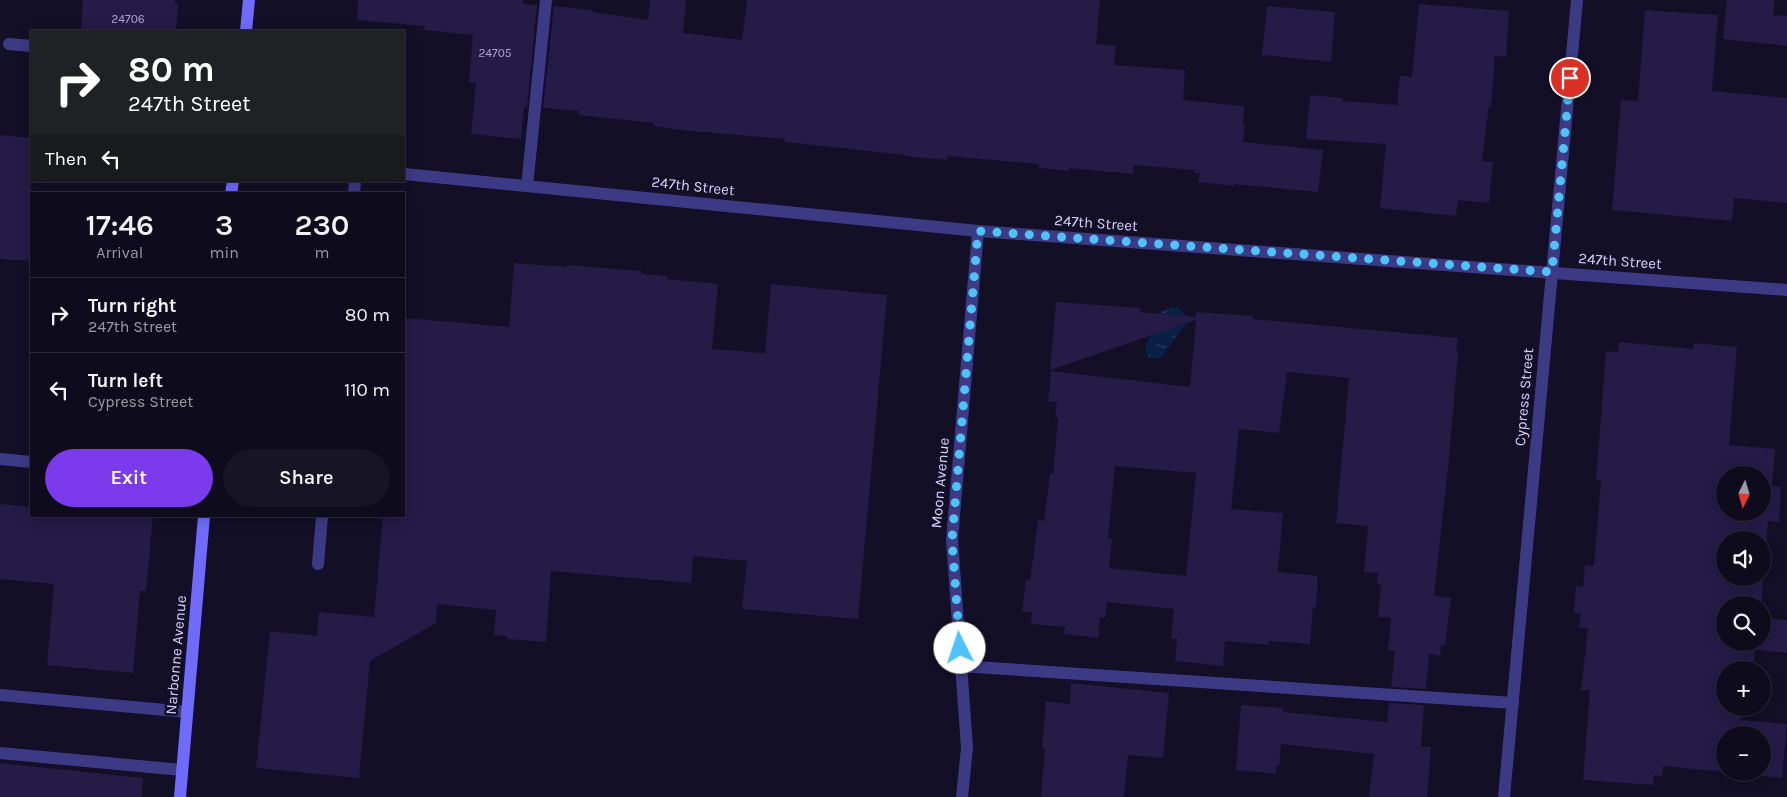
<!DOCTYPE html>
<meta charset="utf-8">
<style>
:root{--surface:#0e0b1c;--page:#171425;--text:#f1f3f6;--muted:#9b9ba3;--line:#2e2b3b;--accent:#7c3aed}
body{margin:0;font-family:Karla,sans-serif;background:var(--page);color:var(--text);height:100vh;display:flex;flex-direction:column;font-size:19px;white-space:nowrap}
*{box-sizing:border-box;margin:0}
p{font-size:16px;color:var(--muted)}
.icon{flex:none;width:28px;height:28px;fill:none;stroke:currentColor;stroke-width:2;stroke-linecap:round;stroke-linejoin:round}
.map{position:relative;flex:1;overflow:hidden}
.sheet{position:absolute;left:30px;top:192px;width:375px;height:325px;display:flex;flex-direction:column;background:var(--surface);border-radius:0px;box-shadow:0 2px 12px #0003,0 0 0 1px var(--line)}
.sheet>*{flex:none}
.guide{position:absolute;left:30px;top:30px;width:375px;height:152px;border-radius:0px;box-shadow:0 2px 12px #0003,0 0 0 1px var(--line);background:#202124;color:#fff;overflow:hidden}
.needle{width:32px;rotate:185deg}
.controls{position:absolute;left:1716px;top:466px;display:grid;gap:10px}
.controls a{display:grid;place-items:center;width:55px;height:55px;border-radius:50%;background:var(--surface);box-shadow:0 2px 12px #0003,0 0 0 1px var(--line);font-size:25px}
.pin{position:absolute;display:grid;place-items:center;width:42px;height:42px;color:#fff;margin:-21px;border:2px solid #fff;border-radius:50%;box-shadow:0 1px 5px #0007}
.me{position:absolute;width:55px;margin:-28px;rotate:356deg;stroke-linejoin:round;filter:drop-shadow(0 0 4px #0008)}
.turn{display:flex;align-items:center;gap:18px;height:105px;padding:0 15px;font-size:22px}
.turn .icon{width:65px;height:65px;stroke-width:2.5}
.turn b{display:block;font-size:35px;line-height:42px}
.then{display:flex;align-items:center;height:48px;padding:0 15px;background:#0003;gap:10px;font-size:19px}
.eta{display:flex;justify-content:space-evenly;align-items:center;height:85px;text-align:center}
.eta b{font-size:30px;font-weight:600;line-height:35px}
.button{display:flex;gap:10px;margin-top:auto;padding:10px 15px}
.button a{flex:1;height:58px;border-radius:30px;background:var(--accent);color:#fff;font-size:20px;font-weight:600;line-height:58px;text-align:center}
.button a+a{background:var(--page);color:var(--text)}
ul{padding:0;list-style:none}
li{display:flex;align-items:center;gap:15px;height:75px;padding:0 15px;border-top:1px solid var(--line)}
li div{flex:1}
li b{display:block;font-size:19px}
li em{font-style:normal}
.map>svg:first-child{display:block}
.water{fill:url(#water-ripples)}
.building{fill:#241b47;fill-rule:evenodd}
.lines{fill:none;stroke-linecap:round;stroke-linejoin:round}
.service{stroke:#3d3a85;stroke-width:12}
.minor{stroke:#3d3a85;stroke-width:12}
.secondary{stroke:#6f6bff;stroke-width:12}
.route{stroke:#4fc3f7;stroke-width:9;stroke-dasharray:0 16.2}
.labels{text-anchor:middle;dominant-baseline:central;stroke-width:5;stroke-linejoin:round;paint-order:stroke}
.number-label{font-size:12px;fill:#aca6d1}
.street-label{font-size:15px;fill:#d9d4ff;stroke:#130f26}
</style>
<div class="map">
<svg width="1787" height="797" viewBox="0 0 1787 797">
<defs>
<pattern id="water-ripples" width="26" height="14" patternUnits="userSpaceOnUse" patternTransform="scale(1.25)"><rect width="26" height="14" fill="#0a1f44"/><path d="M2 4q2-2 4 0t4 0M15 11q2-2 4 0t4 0" fill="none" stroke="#2d3f60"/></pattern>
</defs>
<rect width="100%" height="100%" fill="#130f26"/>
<!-- water -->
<polygon class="water" points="1171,307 1180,309 1186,315 1185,325 1160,359 1149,358 1146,352 1146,346 1161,312"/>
<!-- building -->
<g class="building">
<polygon points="83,0 175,0 175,3 178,4 176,31 108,31 81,29"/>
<polygon points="358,0 523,0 523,4 537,5 527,107 524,107 521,139 471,134 476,83 469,82 473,35 424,30 425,26 357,20"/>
<polygon points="650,0 686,0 683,33 742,40 747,0 1100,0 1096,44 1116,46 1114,65 1185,70 1183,100 1244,106 1243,125 1245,125 1243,142 1323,150 1318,192 1234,184 1234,186 1198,182 1200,173 1194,173 1194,170 1134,165 1133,174 1069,168 1069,171 1039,168 1039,164 948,156 947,160 905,156 905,155 785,142 785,139 680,130 654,126 654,123 579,115 579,111 543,108 554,6 593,10 592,12 648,20"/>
<polygon points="1727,0 1775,0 1773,15 1787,16 1787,46 1723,39"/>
<polygon points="1419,4 1509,11 1506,57 1495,56 1491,106 1489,106 1482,161 1493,162 1489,203 1458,200 1456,216 1380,208 1386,144 1306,139 1310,95 1342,98 1342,101 1397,105 1400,76 1412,77"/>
<polygon points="1267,6 1335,12 1331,62 1262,55"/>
<polygon points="1645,10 1718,15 1712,91 1787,98 1787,203 1734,198 1732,221 1612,210 1621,100 1638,101"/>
<polygon points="0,135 31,138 31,261 0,259"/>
<polygon points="514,263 567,267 567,265 641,271 641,274 667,276 667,279 718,284 712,349 765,353 771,284 887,295 858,619 742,609 747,561 693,556 691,583 551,571 546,642 507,639 507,636 494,635 496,610 437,604 436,623 370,661 359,778 256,768 270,631 317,636 319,612 374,617 383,516 404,516 404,318 509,327"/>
<path d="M1056,302L1140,308V312L1196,317V312L1253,316V319L1458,338L1456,353H1458L1449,458L1434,596L1451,598L1445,646L1441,645L1440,656L1429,654L1426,689L1391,687L1395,651L1388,650L1391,618L1378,617L1381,585L1377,584L1378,573L1364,572L1368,526L1336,523L1349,378L1287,372L1279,433L1239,429L1231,509L1283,513L1278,572L1318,576L1316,607H1313L1310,644L1269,641V645L1225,641L1223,666L1175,661L1177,639H1171L1174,609L1107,602L1105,618L1100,617L1098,638L1064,634L1065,627L1031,624L1032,612H1022L1026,580L1030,581L1038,520L1044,521L1050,474H1053L1058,418L1055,417L1057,402L1048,401L1051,371L1190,387L1196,320L1050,370ZM1115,466L1196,473L1186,576L1109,568L1112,539H1108Z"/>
<path d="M1619,342L1693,349L1694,343L1737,347L1729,445L1775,449L1772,486L1781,487L1779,522L1768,521L1761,605H1725V642H1762V618L1787,620V653L1755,650L1753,670H1725V708H1742L1741,720L1787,724L1782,778L1730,772H1762V735H1725V772L1663,766L1662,776L1654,775L1653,785L1583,780L1590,690H1581L1588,628H1579L1581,613H1574L1576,586L1583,587L1585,565L1594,566L1601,480H1596L1606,351L1618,352ZM1725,475H1762V512H1725ZM1725,540H1762V578H1725Z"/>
<polygon points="0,504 31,507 31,516 153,516 146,591 140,591 133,673 47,665 54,584 0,579"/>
<polygon points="1071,683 1169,693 1163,758 1128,755 1124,797 1041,797 1045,748 1042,748 1046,701 1070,704"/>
<polygon points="1389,703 1424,705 1421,747 1431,747 1427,797 1369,797 1374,754 1281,744 1279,766 1276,766 1276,774 1236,770 1241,705 1283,708 1283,712 1387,722"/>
<polygon points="0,763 143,778 142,797 0,797"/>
</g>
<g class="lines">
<!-- service -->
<g class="service">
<polyline points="9,44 31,46"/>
<polyline points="527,186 546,0"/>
<polyline points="354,194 355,181"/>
<polyline points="0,459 31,462"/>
<polyline points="318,564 322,516"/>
<polyline points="961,666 1513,703"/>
<polyline points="0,695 187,712"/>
<polyline points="0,753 182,770"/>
</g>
<!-- minor -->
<g class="minor">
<polyline points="404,174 978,231 1787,290"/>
<polyline points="962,797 967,748 952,540 978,231"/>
<polyline points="1504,797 1577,0"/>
</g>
<!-- secondary -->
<g class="secondary">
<polyline points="246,31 249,0"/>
<polyline points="231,194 233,181"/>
<polyline points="180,797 204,516"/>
</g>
</g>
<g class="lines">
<!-- route -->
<polyline class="route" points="960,648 952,540 978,231 1552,272 1570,78"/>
</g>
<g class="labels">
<!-- number labels -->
<g class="number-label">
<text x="128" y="19">24706</text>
<text x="495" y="53">24705</text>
</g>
<!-- street labels -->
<g class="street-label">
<text transform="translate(693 186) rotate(6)">247th Street</text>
<text transform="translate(1096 223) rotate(4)">247th Street</text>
<text transform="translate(1620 261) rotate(4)">247th Street</text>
<text transform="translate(1524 397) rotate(-85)">Cypress Street</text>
<text transform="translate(940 483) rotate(-85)">Moon Avenue</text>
<text transform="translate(176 655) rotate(-85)">Narbonne Avenue</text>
</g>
</g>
</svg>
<div class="controls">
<a><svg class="needle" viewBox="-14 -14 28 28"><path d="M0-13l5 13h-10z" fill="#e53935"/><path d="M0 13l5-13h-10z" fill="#9b9ba3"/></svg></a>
<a><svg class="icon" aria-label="sound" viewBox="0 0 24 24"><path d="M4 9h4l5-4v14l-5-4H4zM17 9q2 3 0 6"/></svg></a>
<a><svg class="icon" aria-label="search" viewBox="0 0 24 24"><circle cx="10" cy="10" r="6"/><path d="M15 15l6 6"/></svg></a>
<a>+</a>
<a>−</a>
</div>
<div class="pin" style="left:1570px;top:78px;background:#d93025"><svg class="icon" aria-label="arrive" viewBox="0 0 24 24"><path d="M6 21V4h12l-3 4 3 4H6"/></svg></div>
<svg class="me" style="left:960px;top:648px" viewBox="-20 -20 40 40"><circle r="19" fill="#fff"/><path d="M0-13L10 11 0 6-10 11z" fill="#4fc3f7"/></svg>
<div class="guide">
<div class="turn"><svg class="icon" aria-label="right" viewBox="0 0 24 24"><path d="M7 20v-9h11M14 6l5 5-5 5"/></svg><div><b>80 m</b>247th Street</div></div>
<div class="then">Then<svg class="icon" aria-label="left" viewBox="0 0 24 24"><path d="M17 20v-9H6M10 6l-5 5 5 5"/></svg></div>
</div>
<section class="sheet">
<div class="eta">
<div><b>17:46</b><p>Arrival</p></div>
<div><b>3</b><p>min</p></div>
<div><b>230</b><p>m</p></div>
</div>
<ul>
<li><svg class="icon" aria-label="right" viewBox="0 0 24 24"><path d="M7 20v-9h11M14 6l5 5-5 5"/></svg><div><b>Turn right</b><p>247th Street</p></div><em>80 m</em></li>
<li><svg class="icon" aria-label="left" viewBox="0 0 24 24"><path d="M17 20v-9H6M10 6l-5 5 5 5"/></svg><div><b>Turn left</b><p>Cypress Street</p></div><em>110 m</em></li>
</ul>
<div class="button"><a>Exit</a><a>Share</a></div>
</section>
</div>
